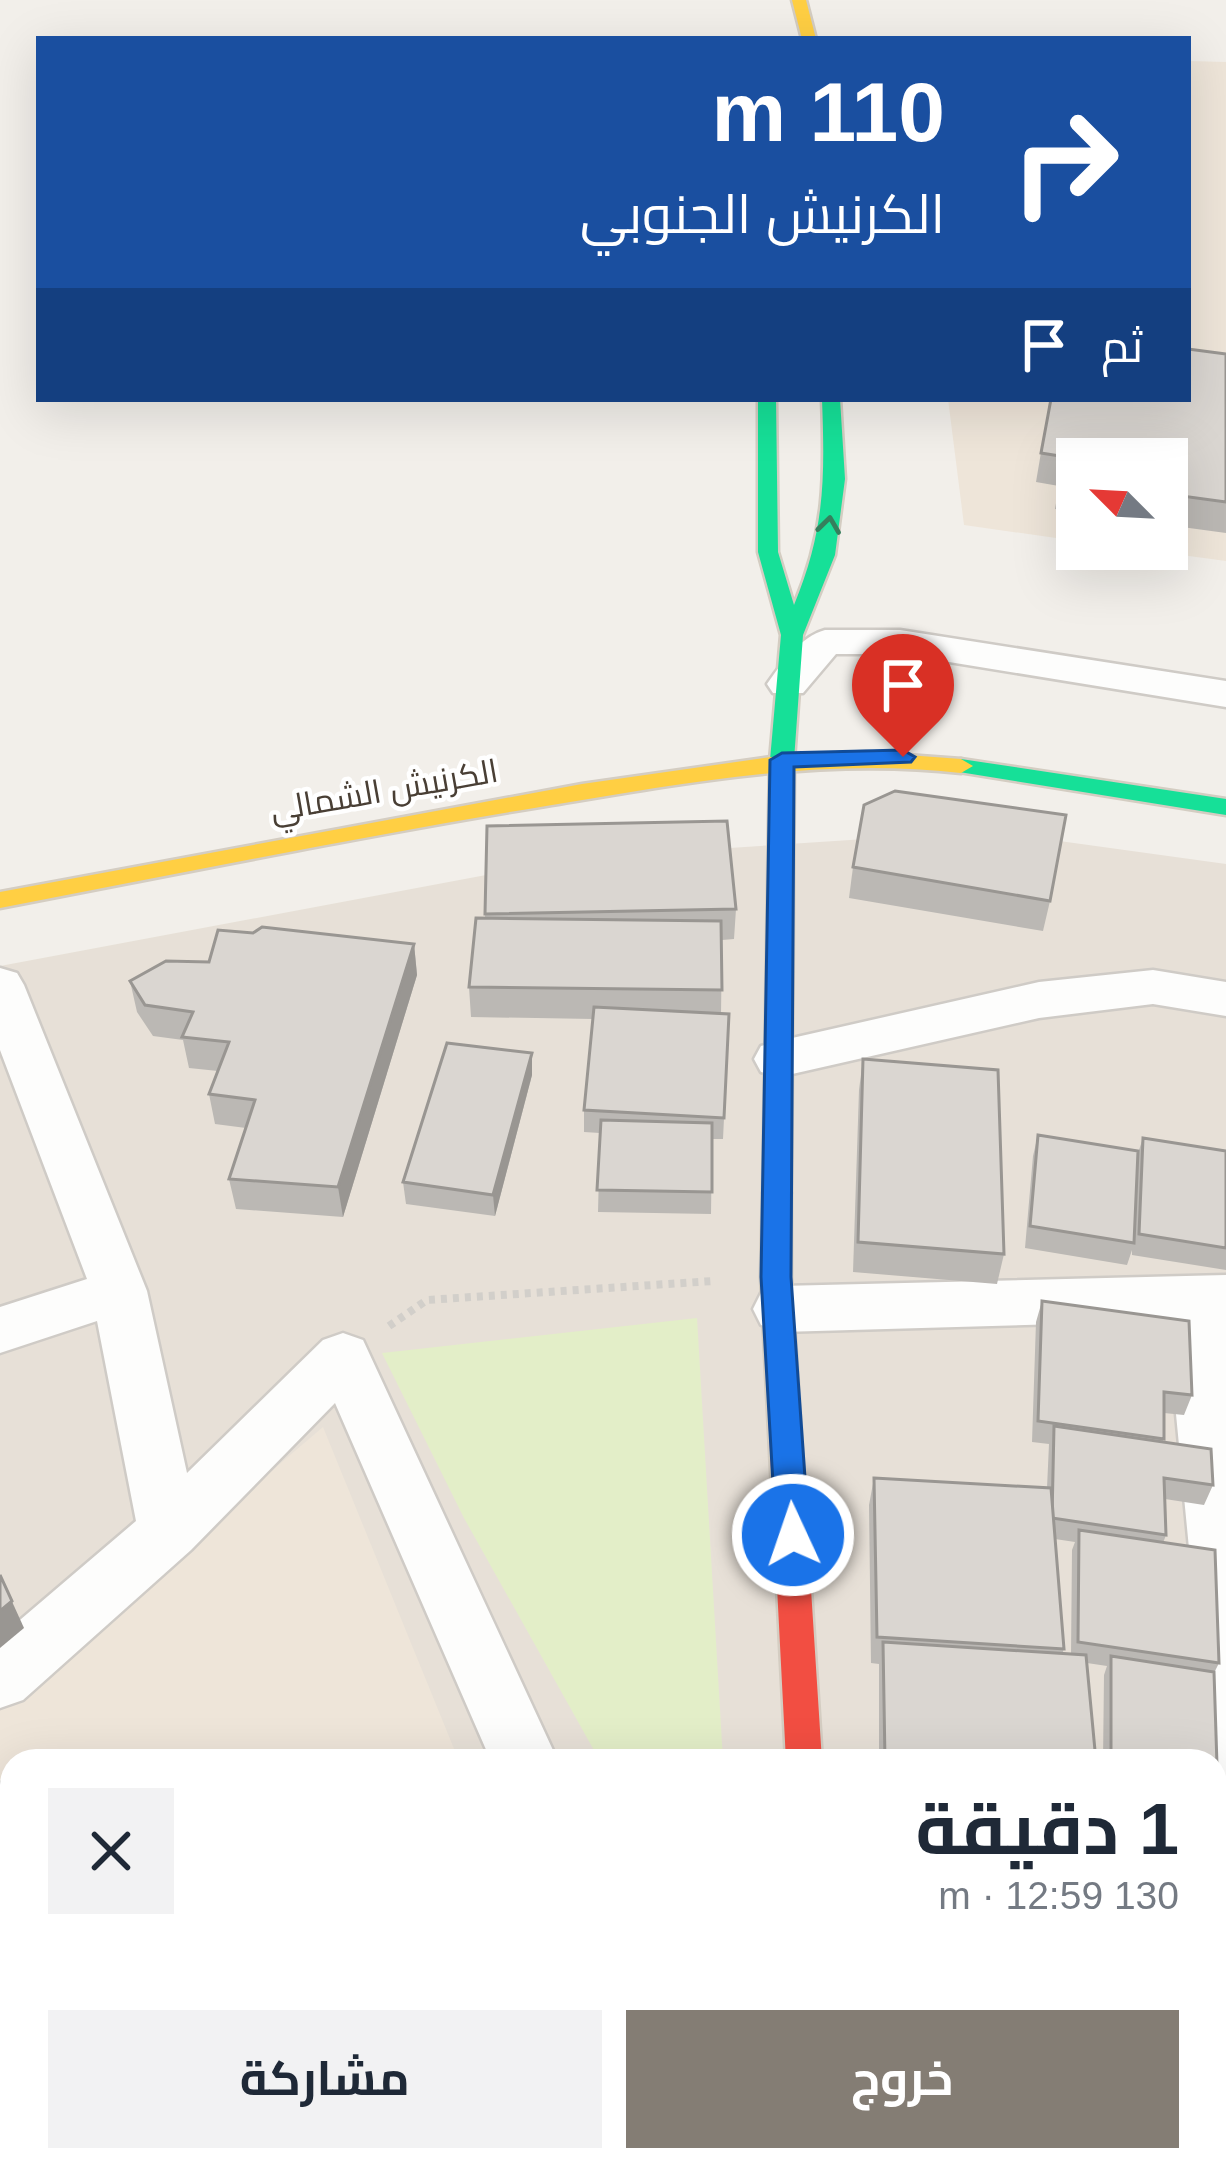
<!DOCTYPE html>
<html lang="ar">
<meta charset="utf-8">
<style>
:root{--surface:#fff;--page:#f2f2f3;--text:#1f2937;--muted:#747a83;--accent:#847d74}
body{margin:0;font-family:Helvetica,Cairo,sans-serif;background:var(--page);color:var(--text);direction:rtl;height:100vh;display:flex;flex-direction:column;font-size:45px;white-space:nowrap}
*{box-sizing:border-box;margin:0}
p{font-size:39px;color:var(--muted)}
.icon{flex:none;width:66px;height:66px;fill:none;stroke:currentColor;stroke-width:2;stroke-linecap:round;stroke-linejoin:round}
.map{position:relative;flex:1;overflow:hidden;direction:ltr}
.drawer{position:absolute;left:0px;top:1749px;width:1227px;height:423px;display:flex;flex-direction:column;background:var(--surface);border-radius:36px 36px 0 0;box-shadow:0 12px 48px #0002;direction:rtl}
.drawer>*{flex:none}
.banner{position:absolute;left:36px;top:36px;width:1155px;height:366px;border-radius:0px;box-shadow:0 12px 48px #0002;direction:rtl;background:#1a4fa0;color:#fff;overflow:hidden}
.needle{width:78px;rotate:294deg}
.fabs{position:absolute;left:1056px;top:438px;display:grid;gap:24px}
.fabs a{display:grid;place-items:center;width:132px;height:132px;border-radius:0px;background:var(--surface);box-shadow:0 12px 48px #0002;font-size:60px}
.pin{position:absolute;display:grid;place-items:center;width:102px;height:102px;color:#fff;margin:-123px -51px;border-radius:50% 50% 50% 0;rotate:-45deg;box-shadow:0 0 12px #0007}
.pin .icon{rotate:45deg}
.me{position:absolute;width:132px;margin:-66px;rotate:357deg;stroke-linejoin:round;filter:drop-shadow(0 0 9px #0008)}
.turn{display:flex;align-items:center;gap:42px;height:252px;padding:0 48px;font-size:54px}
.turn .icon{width:156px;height:156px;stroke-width:2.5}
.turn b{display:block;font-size:84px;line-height:102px}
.then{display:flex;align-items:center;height:114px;padding:0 48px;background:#0003;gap:24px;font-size:45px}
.round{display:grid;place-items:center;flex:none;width:126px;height:126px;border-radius:0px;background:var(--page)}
.head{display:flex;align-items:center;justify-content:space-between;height:204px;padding:0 48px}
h1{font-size:72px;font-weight:700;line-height:90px}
.primary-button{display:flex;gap:24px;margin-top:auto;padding:24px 48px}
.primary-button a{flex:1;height:138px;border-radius:0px;background:var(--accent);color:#fff;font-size:48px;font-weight:700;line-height:138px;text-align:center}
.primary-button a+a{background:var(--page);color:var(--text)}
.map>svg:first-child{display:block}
.residential{fill:#e7e0d7;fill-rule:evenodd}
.education{fill:#eee5d9}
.green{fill:#e3eec8}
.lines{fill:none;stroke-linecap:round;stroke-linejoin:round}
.street-casing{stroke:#cfcbc6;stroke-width:5}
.fast-casing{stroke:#d4cdc2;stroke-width:5}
.slow-casing{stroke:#d4cdc2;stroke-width:5}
.jam-casing{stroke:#d4cdc2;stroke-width:5}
.path{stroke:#d2cfca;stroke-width:8;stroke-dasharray:6 6;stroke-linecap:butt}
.street{fill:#fdfdfc;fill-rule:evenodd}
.fast{fill:#16e098;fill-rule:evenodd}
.slow{fill:#ffcf43;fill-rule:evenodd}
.jam{fill:#f24e42;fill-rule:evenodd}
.wall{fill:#bbb8b4;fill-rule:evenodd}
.shaded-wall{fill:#999692}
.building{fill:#dad6d1;stroke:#999692;stroke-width:3}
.oneway{stroke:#357f5d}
.route{fill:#1a73e8;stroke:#114b97;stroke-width:3}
.labels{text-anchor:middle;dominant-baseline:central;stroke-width:9;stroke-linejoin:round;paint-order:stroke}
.street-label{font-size:33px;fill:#493f35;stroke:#fff}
</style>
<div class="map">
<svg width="1226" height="2171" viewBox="0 0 1226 2171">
<rect width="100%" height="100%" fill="#f2efea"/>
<!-- residential -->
<path class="residential" d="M988,831L1226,864V2171H0V966L577,858ZM12,1761H1215V2160H12Z"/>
<!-- education -->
<g class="education">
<polygon points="1188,61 1226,62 1226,561 1137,549 1167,549 1167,459 1077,459 1077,541 964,525 948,399 1188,399"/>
<polygon points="323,1427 459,1761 12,1761 12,2160 623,2160 627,2171 0,2171 0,1703"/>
</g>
<!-- green -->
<polygon class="green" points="697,1318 723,1761 600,1761 464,1518 382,1353"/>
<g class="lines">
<!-- street casing -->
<g class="street-casing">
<g id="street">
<path d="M825,630H900L1226,681V707L900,654H836L803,693H773L767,684C781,664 801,636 825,630Z"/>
<polygon points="0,968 17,973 24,985 147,1291 187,1473 323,1340 343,1333 363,1340 558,1761 491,1761 335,1403 191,1550 23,1700 0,1708 0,1637 136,1521 97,1321 0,1353 0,1307 87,1279 0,1050"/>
<polygon points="1153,970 1226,982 1226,1016 1153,1004 1039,1018 779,1077 761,1072 754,1059 761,1046 779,1041 1039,982"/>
<polygon points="1226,1275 1226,1947 1220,1949 1215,1947 1215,1761 1188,1761 1191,1569 1167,1321 781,1332 761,1325 753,1309 761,1293 781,1286"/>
<polygon points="667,2160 743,2160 747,2171 671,2171"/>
</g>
</g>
<!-- fast casing -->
<g class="fast-casing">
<g id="fast">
<path d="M758,399H776L778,552L794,605C825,530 825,479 822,399H840L845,479L835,555L803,635L794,760L791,1193L787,1201H767L763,1193L770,760L781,635L758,552Z"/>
<polygon points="961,759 1226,799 1226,815 953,771 949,766 953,761"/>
<rect x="807" y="2160" width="40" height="11"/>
</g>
</g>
<!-- slow casing -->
<g class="slow-casing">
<g id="slow">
<polygon points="792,0 806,0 816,39 802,39"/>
<path d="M866,752L961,759L973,766L961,773C820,757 684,783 546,806C363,836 182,873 0,908V892L582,784L771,757Z"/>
</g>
</g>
<!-- jam casing -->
<g class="jam-casing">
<polygon id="jam" points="777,1182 787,1185 791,1193 791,1277 822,1761 786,1761 761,1277 763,1193 767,1185"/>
</g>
<!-- path -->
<polyline class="path" points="389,1326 427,1300 713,1281"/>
<!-- street -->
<use href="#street" class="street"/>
<!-- fast -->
<use href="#fast" class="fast"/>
<!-- slow -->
<use href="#slow" class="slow"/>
<!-- jam -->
<use href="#jam" class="jam"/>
</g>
<!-- wall -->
<g class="wall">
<polygon points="1226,354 1226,533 1167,525 1167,459 1077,459 1077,512 1055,509 1059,486 1036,482 1050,399"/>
<polygon points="487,826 736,909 734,939 722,940 721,1014 729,1014 723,1139 712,1139 711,1214 598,1212 600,1133 584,1132 584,1110 593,1019 471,1017 469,987 485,918"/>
<polygon points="853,867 1050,901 1043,931 849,898"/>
<polygon points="414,944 417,975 343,1217 236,1209 229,1179 246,1128 215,1124 209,1094 218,1071 189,1068 183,1040 153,1036 137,1012 130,981 209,962"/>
<polygon points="532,1053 532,1075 495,1216 406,1204 403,1182"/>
<polygon points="863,1059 1004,1254 997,1284 853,1272 859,1090"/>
<polygon points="1038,1135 1138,1153 1143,1138 1226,1151 1226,1270 1132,1255 1132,1250 1127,1265 1025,1248 1033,1156"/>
<path d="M1042,1301L1192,1395L1184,1415L1164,1413L1163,1442L1213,1485L1204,1505L1165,1499L1166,1535L1163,1543L1219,1663L1214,1673L1215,1761H1103L1104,1675L1107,1666L1087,1663L1096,1761H879V1664L871,1663L869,1505L874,1478L1047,1488L1049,1444L1032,1442L1036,1322ZM1055,1539L1075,1542L1072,1550L1071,1655L1062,1654L1064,1649Z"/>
<polygon points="1226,2031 1226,2171 1025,2171 981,2160 1215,2160 1215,2046"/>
</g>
<!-- shaded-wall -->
<g class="shaded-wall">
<polygon points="414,944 417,975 343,1217 338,1187"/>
<polygon points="532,1053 532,1075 495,1216 493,1195"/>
<polygon points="0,1575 24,1628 0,1648"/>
</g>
<!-- building -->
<g class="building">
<polygon points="1188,349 1226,354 1226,502 1167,494 1167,459 1077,459 1077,482 1060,479 1066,457 1041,453 1051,399 1188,399"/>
<polygon points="895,791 1066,815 1050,901 853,867 864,805"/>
<polygon points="727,821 736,909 485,914 487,826"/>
<polygon points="476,918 721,921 722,990 469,987"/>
<polygon points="262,927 414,944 338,1187 229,1179 255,1100 209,1094 229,1042 182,1037 193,1012 145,1005 130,981 166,961 209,962 218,930 253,933"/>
<polygon points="594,1007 729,1014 724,1118 584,1110"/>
<polygon points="447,1043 532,1053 493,1195 403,1182"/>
<polygon points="863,1059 998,1070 1004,1254 858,1242"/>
<polygon points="601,1120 712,1123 712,1192 597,1190"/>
<polygon points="1038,1135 1138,1151 1134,1243 1030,1226"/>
<polygon points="1143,1138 1226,1151 1226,1248 1139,1234"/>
<polygon points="1042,1301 1189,1321 1192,1395 1164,1392 1164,1439 1038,1421"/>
<polygon points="1054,1426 1211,1449 1213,1485 1164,1478 1166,1535 1052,1518"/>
<polygon points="874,1478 1051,1488 1064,1649 877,1637"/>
<polygon points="1079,1530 1215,1550 1219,1663 1078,1642"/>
<polygon points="0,1575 12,1601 0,1611"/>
<polygon points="883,1642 1086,1655 1096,1761 885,1761"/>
<polygon points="1111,1656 1214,1672 1220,1858 1215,1857 1215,1761 1111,1761"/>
<polygon points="34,1752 43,1761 24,1761"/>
<polygon points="12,1772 12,2160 443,2160 448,2165 443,2171 0,2171 0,1783"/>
<polygon points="1226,2031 1226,2171 1171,2171 1172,2160 1215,2160 1215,2099 1224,2101"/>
<polygon points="1040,2160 1168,2160 1167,2171 1085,2171"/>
</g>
<!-- one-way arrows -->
<defs><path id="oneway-chevron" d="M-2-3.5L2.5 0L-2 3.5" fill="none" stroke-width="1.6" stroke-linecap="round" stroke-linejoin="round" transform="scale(3)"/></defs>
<use class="oneway" href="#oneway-chevron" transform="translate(829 525) rotate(-82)"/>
<!-- route -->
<polygon class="route" points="903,750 915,757 911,762 794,767 791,1277 809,1535 804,1545 793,1549 781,1545 776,1535 761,1277 770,760 782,753"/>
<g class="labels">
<!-- street labels -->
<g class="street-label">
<text transform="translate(384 790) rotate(-10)">الكرنيش الشمالي</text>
</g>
</g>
</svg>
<div class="fabs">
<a><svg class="needle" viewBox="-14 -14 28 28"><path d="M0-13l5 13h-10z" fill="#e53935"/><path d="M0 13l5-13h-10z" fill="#747a83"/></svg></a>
</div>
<div class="pin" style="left:903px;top:757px;background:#d93025"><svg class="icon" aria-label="arrive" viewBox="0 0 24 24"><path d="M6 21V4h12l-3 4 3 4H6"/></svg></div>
<svg class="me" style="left:793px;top:1535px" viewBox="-20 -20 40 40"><circle r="17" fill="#1a73e8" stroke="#fff" stroke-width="3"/><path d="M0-11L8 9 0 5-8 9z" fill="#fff"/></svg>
<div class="banner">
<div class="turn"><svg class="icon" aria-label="right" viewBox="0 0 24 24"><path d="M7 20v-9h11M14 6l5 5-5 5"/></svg><div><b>110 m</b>الكرنيش الجنوبي</div></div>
<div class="then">ثم<svg class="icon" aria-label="arrive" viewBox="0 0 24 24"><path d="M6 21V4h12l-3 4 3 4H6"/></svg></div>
</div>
<section class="drawer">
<div class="head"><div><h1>1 دقيقة</h1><p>130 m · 12:59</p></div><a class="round"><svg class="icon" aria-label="close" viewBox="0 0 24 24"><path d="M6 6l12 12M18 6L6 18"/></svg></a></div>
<div class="primary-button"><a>خروج</a><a>مشاركة</a></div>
</section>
</div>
